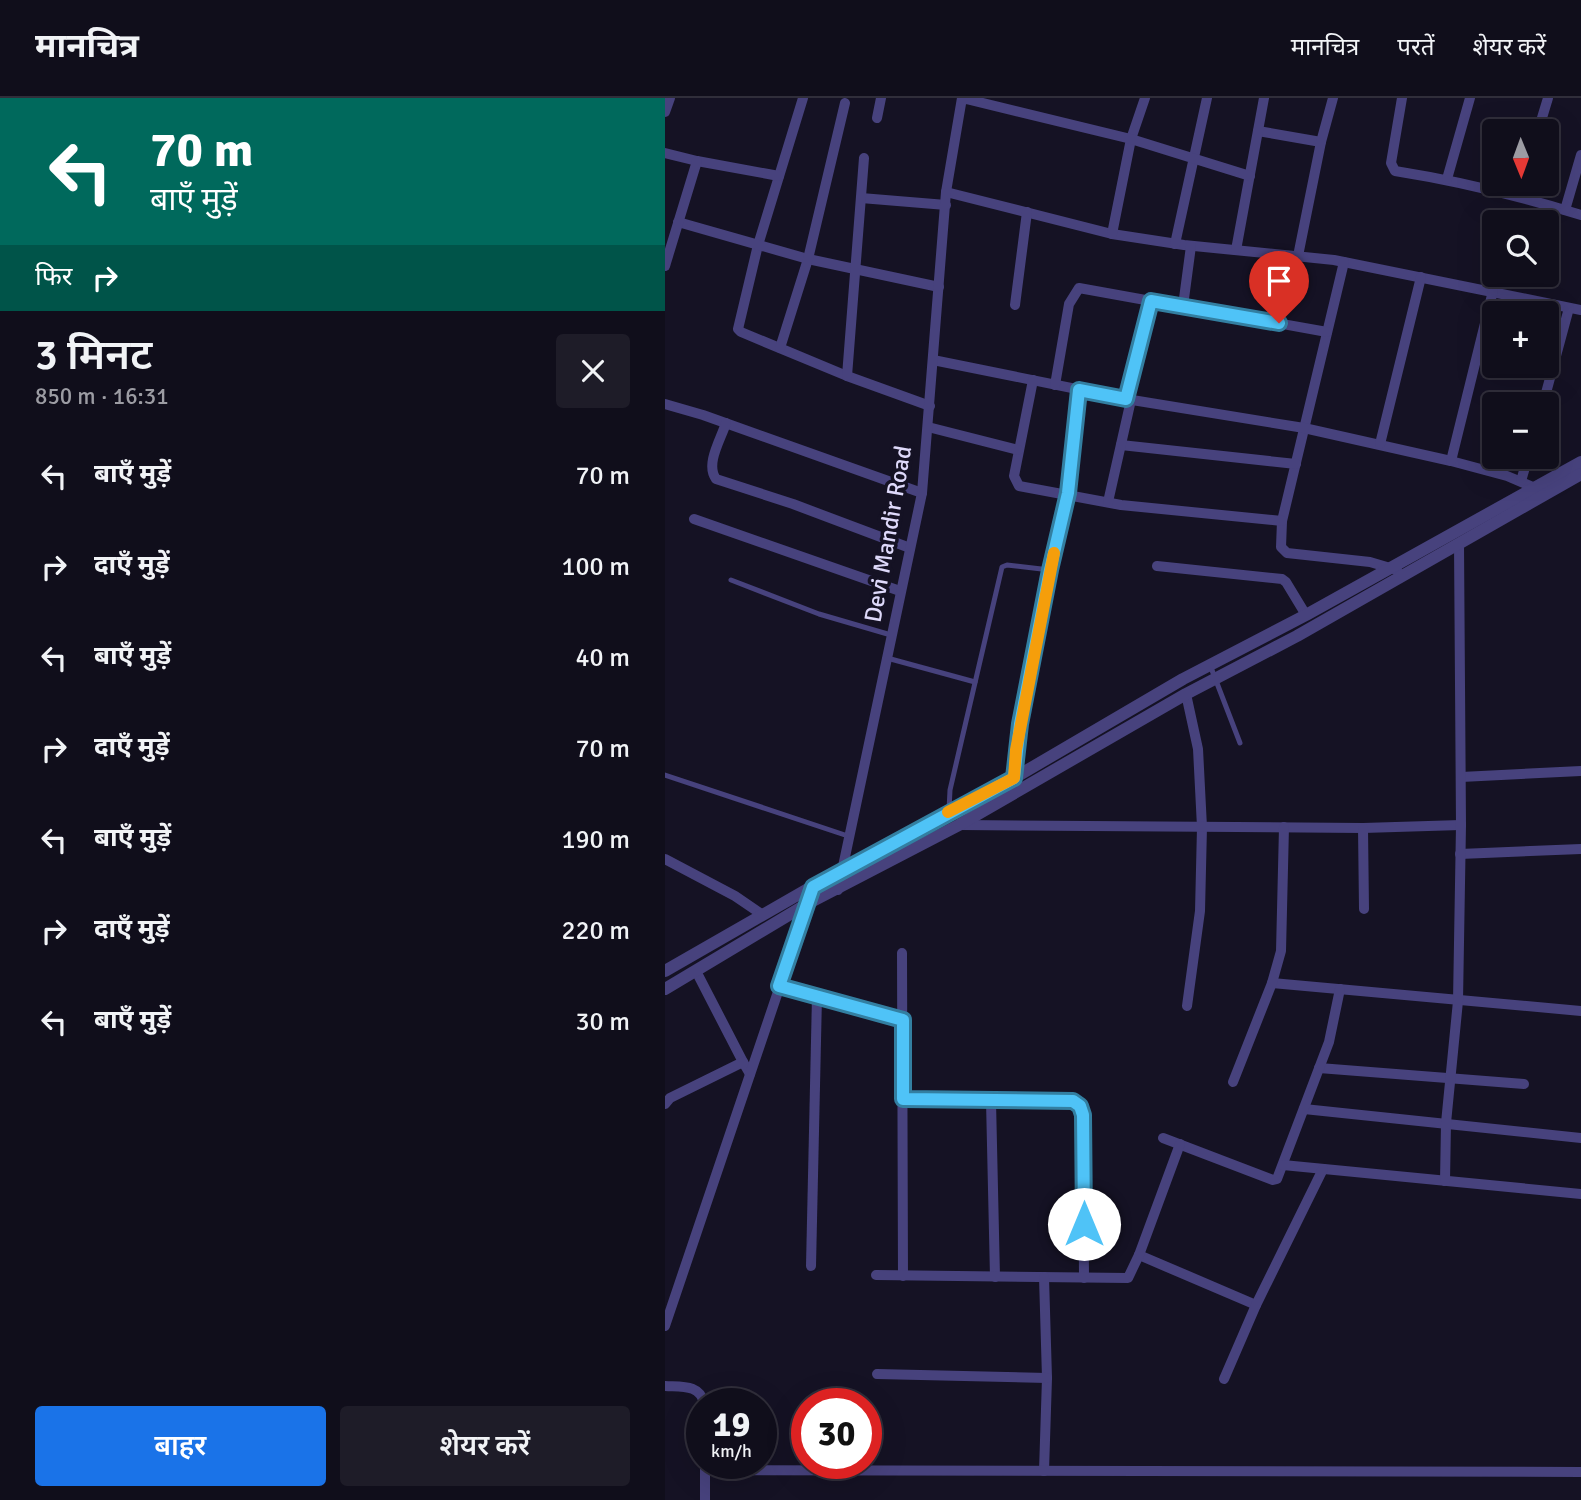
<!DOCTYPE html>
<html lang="hi">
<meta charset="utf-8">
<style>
:root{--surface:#100e1b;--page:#1e1c28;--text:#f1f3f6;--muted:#9c9ca3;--line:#302e3a;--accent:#1a73e8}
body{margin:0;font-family:Signika,"Noto Sans Devanagari",sans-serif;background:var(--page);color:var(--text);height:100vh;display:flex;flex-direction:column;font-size:26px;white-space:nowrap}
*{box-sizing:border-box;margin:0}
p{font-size:23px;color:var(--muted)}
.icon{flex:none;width:38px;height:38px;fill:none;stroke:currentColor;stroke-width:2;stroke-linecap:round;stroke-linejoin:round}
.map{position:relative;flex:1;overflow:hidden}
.drawer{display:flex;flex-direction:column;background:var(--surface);width:665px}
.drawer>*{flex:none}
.top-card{background:#00695c;color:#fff;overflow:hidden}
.needle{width:46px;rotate:179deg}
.controls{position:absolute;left:817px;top:21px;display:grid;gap:14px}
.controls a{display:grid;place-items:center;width:77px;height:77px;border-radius:7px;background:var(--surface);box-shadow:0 7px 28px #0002,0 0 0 2px var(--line);font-size:35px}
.speed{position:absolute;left:21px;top:1290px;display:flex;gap:14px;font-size:35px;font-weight:700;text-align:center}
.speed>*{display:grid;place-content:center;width:91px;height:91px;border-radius:50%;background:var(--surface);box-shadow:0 7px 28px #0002,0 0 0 2px var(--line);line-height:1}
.speed small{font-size:18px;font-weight:400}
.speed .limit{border:10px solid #d22;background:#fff;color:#111}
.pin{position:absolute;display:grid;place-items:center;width:60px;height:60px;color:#fff;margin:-72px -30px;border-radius:50% 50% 50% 0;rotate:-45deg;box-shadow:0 0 7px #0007}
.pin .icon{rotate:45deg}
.me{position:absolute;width:77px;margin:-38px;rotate:0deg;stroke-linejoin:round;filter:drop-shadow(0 0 5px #0008)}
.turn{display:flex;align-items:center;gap:24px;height:147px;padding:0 35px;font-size:32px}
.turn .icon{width:91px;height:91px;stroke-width:2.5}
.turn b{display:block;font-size:49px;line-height:60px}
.then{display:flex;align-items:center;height:66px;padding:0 35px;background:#0003;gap:14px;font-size:26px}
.round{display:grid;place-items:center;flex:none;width:74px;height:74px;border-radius:7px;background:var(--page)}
.summary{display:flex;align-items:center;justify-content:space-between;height:119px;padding:0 35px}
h1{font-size:42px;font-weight:600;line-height:52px}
.button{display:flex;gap:14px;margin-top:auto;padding:14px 35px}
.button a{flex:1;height:80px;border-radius:7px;background:var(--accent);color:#fff;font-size:28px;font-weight:600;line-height:80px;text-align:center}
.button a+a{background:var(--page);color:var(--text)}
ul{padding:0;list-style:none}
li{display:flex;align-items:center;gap:21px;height:91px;padding:0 35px}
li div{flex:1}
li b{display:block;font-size:26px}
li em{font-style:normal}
header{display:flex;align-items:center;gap:42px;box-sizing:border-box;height:98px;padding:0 35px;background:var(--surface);border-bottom:2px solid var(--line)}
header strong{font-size:33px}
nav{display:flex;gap:38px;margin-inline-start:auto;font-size:24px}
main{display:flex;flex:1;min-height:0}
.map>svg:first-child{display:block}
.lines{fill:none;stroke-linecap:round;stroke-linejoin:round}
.service{stroke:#47427d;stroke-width:5}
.minor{stroke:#47427d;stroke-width:10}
.tertiary{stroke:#47427d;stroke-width:12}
.route-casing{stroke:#337fa1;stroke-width:18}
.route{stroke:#4fc3f7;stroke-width:12}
.slow{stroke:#f59e0b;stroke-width:12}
.labels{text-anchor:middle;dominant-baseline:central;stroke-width:7;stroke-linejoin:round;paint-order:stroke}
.street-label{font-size:24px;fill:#ded9fa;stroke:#151224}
</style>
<header>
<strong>मानचित्र</strong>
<nav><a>मानचित्र</a><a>परतें</a><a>शेयर करें</a></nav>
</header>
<main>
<section class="drawer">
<div class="top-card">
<div class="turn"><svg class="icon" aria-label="left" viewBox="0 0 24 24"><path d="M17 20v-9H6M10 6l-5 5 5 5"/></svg><div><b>70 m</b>बाएँ मुड़ें</div></div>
<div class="then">फिर<svg class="icon" aria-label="right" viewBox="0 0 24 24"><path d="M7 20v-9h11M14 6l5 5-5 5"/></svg></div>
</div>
<div class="summary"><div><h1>3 मिनट</h1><p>850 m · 16:31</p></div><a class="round"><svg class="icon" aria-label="close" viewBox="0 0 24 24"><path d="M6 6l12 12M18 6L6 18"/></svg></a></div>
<ul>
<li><svg class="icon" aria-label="left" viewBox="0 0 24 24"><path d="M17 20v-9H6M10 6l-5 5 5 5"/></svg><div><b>बाएँ मुड़ें</b></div><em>70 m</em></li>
<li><svg class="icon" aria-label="right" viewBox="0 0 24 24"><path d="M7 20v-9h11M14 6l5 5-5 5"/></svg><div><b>दाएँ मुड़ें</b></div><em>100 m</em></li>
<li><svg class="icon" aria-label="left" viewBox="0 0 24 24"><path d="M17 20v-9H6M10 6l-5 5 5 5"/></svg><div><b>बाएँ मुड़ें</b></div><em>40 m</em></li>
<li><svg class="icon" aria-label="right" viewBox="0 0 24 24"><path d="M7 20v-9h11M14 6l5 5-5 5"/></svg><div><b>दाएँ मुड़ें</b></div><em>70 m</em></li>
<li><svg class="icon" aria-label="left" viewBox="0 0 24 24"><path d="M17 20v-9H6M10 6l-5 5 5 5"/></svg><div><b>बाएँ मुड़ें</b></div><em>190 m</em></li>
<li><svg class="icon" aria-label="right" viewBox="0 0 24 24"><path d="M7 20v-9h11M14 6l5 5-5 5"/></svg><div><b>दाएँ मुड़ें</b></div><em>220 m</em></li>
<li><svg class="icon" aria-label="left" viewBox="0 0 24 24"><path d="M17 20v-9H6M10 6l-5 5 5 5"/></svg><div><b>बाएँ मुड़ें</b></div><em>30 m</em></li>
</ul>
<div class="button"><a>बाहर</a><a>शेयर करें</a></div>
</section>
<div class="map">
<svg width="916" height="1402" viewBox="0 0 916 1402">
<rect width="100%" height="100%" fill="#151224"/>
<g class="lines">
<!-- service -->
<g class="service">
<polyline points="66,482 154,516 226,537"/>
<polyline points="222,560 310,584"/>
<polyline points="545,567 575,645"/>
<polyline points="0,677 183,738"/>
<polyline points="284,712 285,692 337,469 342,467 385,472"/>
</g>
<!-- minor -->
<g class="minor">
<polyline points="138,0 93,147 73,231 76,234 182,278 265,308"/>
<path d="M737,0L726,65L730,73C793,83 855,98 916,117"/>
<polyline points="0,14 5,0"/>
<polyline points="212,20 216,0"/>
<polyline points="593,33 656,44"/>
<polyline points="873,33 883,0"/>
<polyline points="0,55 32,63 114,78"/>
<polyline points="782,81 805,0"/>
<polyline points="281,94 447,136 519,147 669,162 916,212"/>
<polyline points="196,100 281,107"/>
<polyline points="900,112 916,57"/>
<polyline points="13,124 143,161 274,189"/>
<polyline points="447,136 466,41 480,0"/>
<polyline points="510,146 542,0"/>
<polyline points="571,152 599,0"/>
<polyline points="633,158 656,44 668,0"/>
<polyline points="679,164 617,423 616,449 622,455 705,464 732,472"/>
<polyline points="0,168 32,63"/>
<polyline points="350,207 362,114"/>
<polyline points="518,208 662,234"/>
<polyline points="115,250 143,161 180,5"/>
<polyline points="268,262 461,301 639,330 786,363 842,378 868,389"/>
<polyline points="182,278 199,60"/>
<polyline points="368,282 349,378 354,388 456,407 617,423"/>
<polyline points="390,287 404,206 414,190 486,203"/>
<polyline points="461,301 486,203 518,208 526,148"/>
<polyline points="0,306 38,317 257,395"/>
<polyline points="878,306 904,210"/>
<path d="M61,325C56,341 40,366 51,381L128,406L245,450"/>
<polyline points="263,329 353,352"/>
<polyline points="715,346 756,179"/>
<polyline points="456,347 631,366"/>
<polyline points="786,363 828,193"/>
<polyline points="856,383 863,359"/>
<polyline points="443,404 466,302"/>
<polyline points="29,421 235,493"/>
<polyline points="492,468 617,481 621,484 641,517"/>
<polyline points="521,596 533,651 537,729 535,813 522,908"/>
<polyline points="796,679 916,673"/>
<polyline points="349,680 350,652 385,472 403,395 414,292"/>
<polyline points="295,727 698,730 796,727"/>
<polyline points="698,730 699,811"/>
<polyline points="795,756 916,751"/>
<polyline points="0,761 70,798 98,817"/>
<polyline points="173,792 257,395 281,94 297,0 466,41 585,78"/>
<polyline points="237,855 238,1178"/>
<polyline points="31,873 78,964"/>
<polyline points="607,885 916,913"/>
<polyline points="114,888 238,922"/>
<polyline points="654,970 859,986"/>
<polyline points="568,984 607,885 616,853 619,729"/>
<polyline points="238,1001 408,1003 415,1008 418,1017 419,1180"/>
<polyline points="326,1003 330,1179"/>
<polyline points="0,1006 5,1000 78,964 85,976"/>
<polyline points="639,1011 916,1040"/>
<polyline points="498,1040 608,1082 612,1081 664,944 675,891"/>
<polyline points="618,1067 916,1096"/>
<polyline points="780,1083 781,1025 793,903 796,727 794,446"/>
<polyline points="474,1157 591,1207"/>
<polyline points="146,1168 152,898"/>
<polyline points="211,1177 463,1180 474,1157 515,1046"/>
<polyline points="379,1179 382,1280 379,1373"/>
<polyline points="0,1228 144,802"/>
<polyline points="212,1276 382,1280"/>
<polyline points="559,1281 591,1207 658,1071"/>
<path d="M0,1288C16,1289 36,1286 39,1306"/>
<polyline points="40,1366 40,1402"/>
<polyline points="40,1372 916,1374"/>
</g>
<!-- tertiary -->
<g class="tertiary">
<polyline points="0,873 176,772 349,680 518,581 641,517 916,364"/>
<polyline points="0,891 142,806 294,727 521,596 632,538 916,376"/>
</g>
</g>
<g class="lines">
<!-- route casing -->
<g class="route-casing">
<polyline id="route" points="419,1126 418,1017 415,1008 408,1003 238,1001 238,922 114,888 148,789 349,680 355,626 385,472 403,395 414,292 461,301 486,203 614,225"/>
</g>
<!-- route -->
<use href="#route" class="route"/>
<!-- slow -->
<polyline class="slow" points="283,714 349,680 351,652 389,455"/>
</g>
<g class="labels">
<!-- street labels -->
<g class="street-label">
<text transform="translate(223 436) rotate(-80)">Devi Mandir Road</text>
</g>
</g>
</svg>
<div class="controls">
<a><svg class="needle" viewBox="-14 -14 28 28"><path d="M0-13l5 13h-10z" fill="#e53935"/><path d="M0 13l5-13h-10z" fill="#9c9ca3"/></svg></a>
<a><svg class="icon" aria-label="search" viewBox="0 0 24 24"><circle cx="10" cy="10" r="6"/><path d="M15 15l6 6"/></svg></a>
<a>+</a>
<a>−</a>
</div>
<div class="speed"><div>19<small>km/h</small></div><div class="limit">30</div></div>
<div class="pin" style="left:614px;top:225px;background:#d93025"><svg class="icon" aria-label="arrive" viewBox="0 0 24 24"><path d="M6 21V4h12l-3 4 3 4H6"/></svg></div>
<svg class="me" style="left:419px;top:1126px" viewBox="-20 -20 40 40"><circle r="19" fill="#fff"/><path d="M0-13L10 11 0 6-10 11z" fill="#4fc3f7"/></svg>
</div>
</main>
